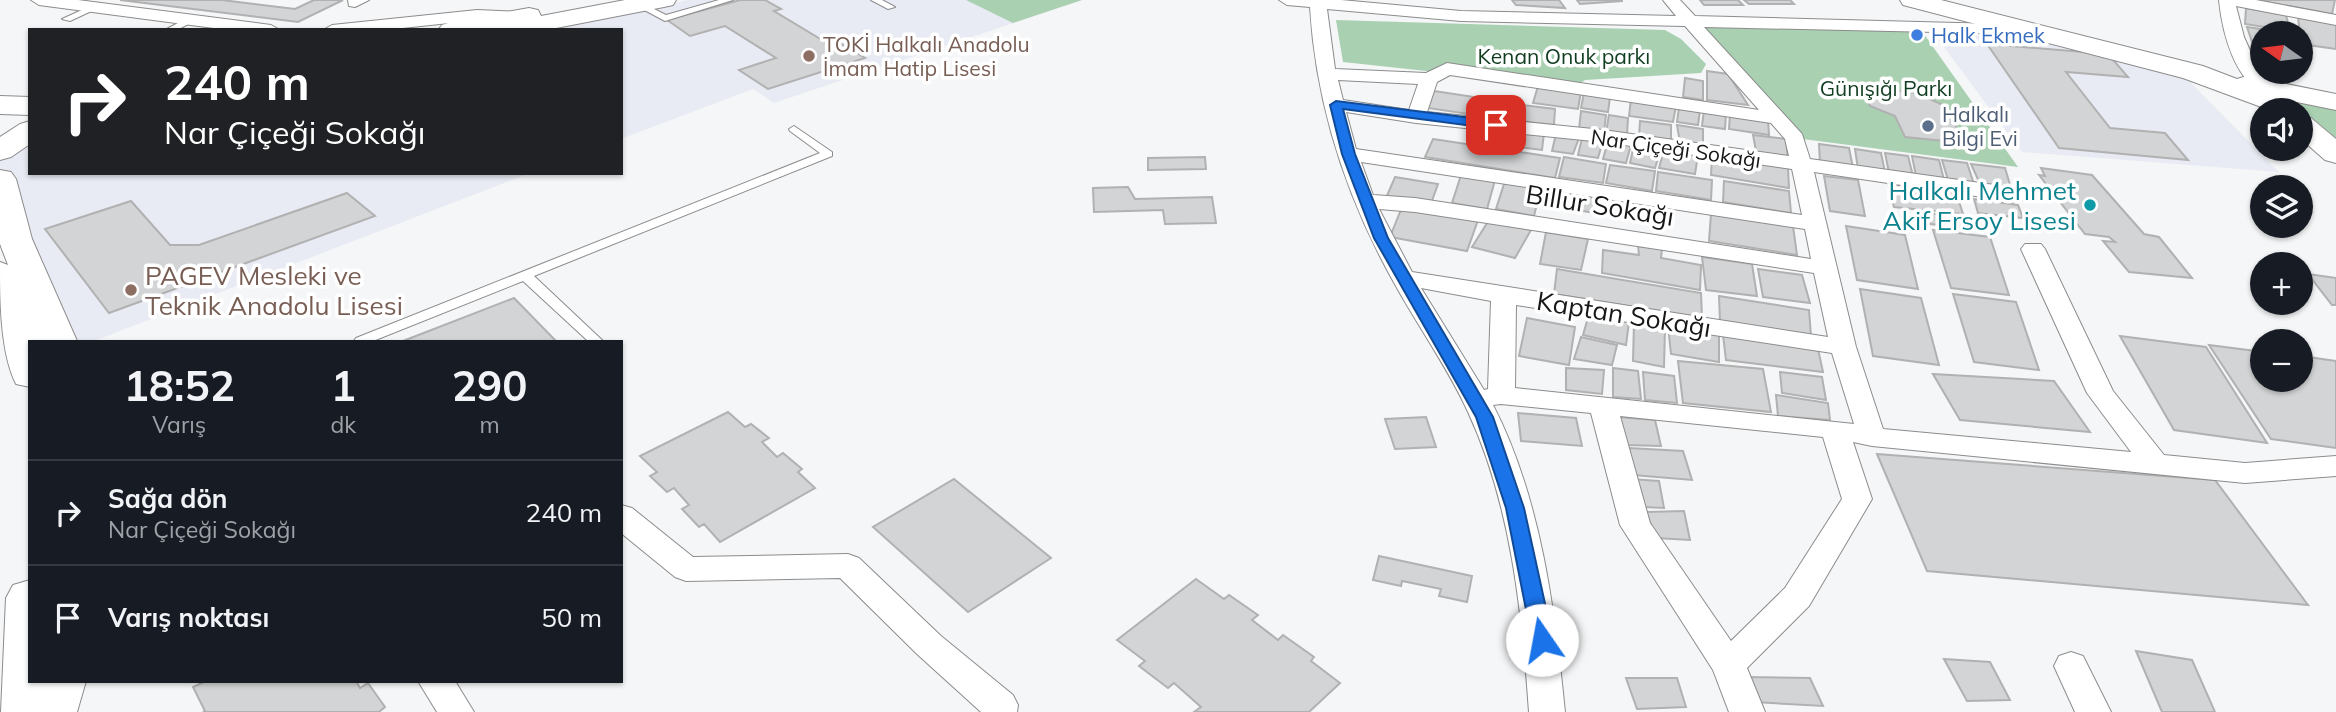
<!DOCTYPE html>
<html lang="tr">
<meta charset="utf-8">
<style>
:root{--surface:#171b24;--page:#242831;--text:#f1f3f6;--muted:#9ea1a6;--line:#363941}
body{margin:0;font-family:Mulish,sans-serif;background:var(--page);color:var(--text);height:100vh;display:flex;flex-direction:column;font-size:26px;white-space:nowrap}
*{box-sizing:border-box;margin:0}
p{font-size:23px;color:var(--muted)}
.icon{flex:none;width:38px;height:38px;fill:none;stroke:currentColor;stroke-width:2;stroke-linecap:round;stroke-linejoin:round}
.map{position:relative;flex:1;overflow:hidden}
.details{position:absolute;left:28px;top:340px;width:595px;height:343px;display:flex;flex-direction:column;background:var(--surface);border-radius:0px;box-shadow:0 2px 5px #0004}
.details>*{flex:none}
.top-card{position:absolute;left:28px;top:28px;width:595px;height:147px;border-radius:0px;box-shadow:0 2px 5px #0004;background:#202124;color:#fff;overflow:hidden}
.needle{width:46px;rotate:284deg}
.controls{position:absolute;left:2250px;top:21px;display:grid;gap:14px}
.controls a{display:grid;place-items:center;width:63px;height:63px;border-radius:50%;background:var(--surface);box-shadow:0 2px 5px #0004;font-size:35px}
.pin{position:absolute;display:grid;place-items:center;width:60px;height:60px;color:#fff;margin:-30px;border-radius:14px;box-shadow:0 4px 10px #0006}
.me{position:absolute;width:77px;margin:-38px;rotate:348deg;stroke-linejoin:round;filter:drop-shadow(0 0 5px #0008)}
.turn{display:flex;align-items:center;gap:24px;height:147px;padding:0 21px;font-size:32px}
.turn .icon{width:91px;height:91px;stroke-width:2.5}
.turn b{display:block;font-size:49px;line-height:60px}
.eta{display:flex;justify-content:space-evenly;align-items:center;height:119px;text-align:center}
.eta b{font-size:42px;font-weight:700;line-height:49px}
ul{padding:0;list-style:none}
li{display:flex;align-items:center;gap:21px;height:105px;padding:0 21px;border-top:2px solid var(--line)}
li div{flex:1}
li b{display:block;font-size:26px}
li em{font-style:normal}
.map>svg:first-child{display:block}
.built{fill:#e9ebf4}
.green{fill:#a9d0b1}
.building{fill:#d3d4d5;stroke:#b1b1b2;stroke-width:2}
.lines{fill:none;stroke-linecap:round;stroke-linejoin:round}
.lane-casing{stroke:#8c8c8d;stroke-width:2}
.street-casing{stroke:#8c8c8d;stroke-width:2}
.primary-casing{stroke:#8c8c8d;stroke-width:2}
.lane{fill:#fff;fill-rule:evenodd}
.street{fill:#fff;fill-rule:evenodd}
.primary{fill:#fff;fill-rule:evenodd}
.route{fill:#1a73e8;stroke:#114b97;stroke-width:2}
.shop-dot{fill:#3f7fe0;stroke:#fff;stroke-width:2.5}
.education-dot{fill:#8d6e63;stroke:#fff;stroke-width:2.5}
.service-dot{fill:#5c6f8a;stroke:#fff;stroke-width:2.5}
.culture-dot{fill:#0f9aa8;stroke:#fff;stroke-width:2.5}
.labels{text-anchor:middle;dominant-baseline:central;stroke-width:7;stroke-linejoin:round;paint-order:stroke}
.far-shop-label{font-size:21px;fill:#366cbe;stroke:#fff;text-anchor:start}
.far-education-label{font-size:21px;fill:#785e54;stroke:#fff;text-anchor:start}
.far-park-label{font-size:21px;fill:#113d20;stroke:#fff}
.far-service-label{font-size:21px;fill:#4e5e75;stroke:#fff;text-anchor:start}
.far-street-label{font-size:21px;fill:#171717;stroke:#fff}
.culture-label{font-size:26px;fill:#0d838f;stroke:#fff;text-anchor:end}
.street-label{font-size:26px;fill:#171717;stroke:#fff}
.education-label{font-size:26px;fill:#785e54;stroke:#fff;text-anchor:start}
</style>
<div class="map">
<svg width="2336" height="712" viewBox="0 0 2336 712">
<rect width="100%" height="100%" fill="#f5f6f7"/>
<!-- built -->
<g class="built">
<polygon points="688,0 1082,0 774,103 753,89 621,139 621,30 538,30"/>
<polygon points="1932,31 2030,34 2181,73 2279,172 2022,152"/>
<polygon points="30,138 30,173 530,173 94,341 57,341 15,239 0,179 0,152"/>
</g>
<!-- green -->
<g class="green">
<polygon points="966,0 1082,0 1013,23"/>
<polygon points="1336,20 1665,30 1681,39 1706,64 1701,73 1585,80 1575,87 1343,62"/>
<polygon points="1689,21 1919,27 2018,167 1795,138"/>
<polygon points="2296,99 2336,106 2336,138 2309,115"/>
</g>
<!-- building -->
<g class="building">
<polygon points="120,0 222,0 295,9 314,0 343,0 298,22"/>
<polygon points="740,0 765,0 781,9 774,11 827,43 835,40 865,58 768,89 739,70 776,58 725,26 690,36 667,20"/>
<polygon points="1512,0 1559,0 1565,8 1516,5"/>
<polygon points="1577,0 1622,0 1622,1 1580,4"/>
<polygon points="1700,0 1738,0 1743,5 1704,5"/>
<polygon points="1744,0 1790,0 1794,4 1749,4"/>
<polygon points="2256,0 2335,0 2332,14"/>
<polygon points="2246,8 2286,15 2290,31 2245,24"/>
<polygon points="2298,17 2336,23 2336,49 2301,44"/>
<polygon points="2247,27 2289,33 2263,33 2263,43 2252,42"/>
<polygon points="1987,44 2108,54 2128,77 2066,72 2110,128 2165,133 2188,160 2059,148"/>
<polygon points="1707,71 1728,74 1748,105 1707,100"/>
<polygon points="1685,78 1703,81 1703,100 1683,97"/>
<polygon points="1538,86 1581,92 1578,109 1533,103"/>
<polygon points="1880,89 1917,93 1945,106 1965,143 1905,137 1895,116 1870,106 1865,95"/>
<polygon points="1434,91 1481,98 1475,115 1428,108"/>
<polygon points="1584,93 1610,97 1608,112 1581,108"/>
<polygon points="1631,99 1676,106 1673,122 1629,116"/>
<polygon points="1480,102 1504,104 1502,118 1478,115"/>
<polygon points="1505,103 1555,109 1554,125 1503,119"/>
<polygon points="1679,107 1700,110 1698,125 1677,122"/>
<polygon points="1704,110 1726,114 1725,129 1702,126"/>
<polygon points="1581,111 1606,115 1604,131 1579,129"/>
<polygon points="1730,114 1768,120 1769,135 1729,129"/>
<polygon points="1609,115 1628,118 1627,135 1606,132"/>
<polygon points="1640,121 1671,125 1671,141 1639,137"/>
<polygon points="1677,125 1703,129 1703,147 1680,143"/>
<polygon points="1497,128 1519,131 1516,147 1494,144"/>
<polygon points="1521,130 1544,133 1542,150 1517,147"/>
<polygon points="1556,134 1579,138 1573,154 1552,151"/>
<polygon points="1753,135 1786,139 1788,160 1757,156"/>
<polygon points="1582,138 1603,141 1598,158 1578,155"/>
<polygon points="1433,139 1560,158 1555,178 1425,157"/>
<polygon points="1608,141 1631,145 1626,163 1603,159"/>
<polygon points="1819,144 1849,148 1853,168 1820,164"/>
<polygon points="1634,145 1661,149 1655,168 1630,163"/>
<polygon points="1855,149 1881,153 1885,172 1858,169"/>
<polygon points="1664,150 1698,155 1695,174 1659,168"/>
<polygon points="1885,153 1908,156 1913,176 1889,173"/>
<polygon points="1912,156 1939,160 1944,180 1916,176"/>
<polygon points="1205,157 1206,169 1148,170 1148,158"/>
<polygon points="1564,157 1606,164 1603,183 1559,177"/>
<polygon points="1712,157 1788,168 1789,188 1711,175"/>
<polygon points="1942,160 1967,163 1974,184 1948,180"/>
<polygon points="1971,164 2005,168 2011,188 1980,184"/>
<polygon points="1610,165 1655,171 1652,191 1606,183"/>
<polygon points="2041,168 2092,175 2144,234 2159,237 2192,278 2129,272 2103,241 2115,242 2109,237 2085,234 2039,175 2045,176"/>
<polygon points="1658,172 1712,180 1711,200 1656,191"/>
<polygon points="1461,175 1495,180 1487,209 1452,203"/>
<polygon points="1824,176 1858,180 1865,216 1830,211"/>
<polygon points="1395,177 1438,184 1430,206 1386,198"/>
<polygon points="1505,181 1541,187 1534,216 1496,209"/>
<polygon points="1724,181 1789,191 1791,213 1723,202"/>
<polygon points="1888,184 1956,192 1963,214 1894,207"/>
<polygon points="1128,187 1135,199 1212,197 1216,223 1165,224 1163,210 1094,212 1093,188"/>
<polygon points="1557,189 1598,196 1595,213 1553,206"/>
<polygon points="347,193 375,216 109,313 45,229 131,201 170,245 199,245"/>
<polygon points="1974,199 2018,205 2023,218 1978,213"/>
<polygon points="1402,207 1478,220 1467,251 1390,237"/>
<polygon points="1916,212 1965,217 1969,228 1920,223"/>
<polygon points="1711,214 1793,226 1797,255 1709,241"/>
<polygon points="1489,220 1531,230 1515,258 1472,247"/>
<polygon points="1846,226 1905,235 1918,289 1857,280"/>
<polygon points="1933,230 1990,237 2009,295 1951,288"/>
<polygon points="1546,232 1588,239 1581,270 1540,264"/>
<polygon points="1638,246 1662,249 1661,258 1701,265 1700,290 1602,273 1603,250 1639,255"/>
<polygon points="1702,257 1752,264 1757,296 1706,290"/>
<polygon points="1557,269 1701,293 1702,318 1554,294"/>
<polygon points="1758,269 1802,275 1810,303 1763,297"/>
<polygon points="2308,274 2336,278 2336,305 2332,305"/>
<polygon points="1860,289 1921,298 1939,365 1873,356"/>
<polygon points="1953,294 2016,302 2039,370 1974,362"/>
<polygon points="1719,296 1809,310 1811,336 1720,322"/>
<polygon points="514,298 556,341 403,341"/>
<polygon points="1589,314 1629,322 1626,345 1583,335"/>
<polygon points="1527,318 1575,327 1569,365 1519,356"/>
<polygon points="1634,323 1665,328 1664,367 1633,361"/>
<polygon points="1668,326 1719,334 1719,362 1671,354"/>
<polygon points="1723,335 1818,349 1823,372 1726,360"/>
<polygon points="2120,336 2206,347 2267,443 2174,430"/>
<polygon points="1581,337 1617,345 1612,365 1574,359"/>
<polygon points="2209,345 2263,352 2263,380 2301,380 2301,356 2336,361 2336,448 2271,439"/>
<polygon points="1678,361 1763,369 1771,412 1683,403"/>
<polygon points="1566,368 1604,370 1602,394 1566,390"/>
<polygon points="1613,368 1638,371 1641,399 1613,397"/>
<polygon points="1643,372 1674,376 1677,403 1645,400"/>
<polygon points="1780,372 1822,377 1826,400 1782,393"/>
<polygon points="1933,374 2054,381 2090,432 1960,420"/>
<polygon points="1776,395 1828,403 1830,420 1778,416"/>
<polygon points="728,412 745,427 751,424 769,438 762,442 777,457 783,453 802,469 798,472 815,488 720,542 704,524 699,527 682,509 689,505 674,488 667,492 650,476 657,472 640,456"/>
<polygon points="1518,413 1576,418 1582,446 1521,441"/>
<polygon points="1426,417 1436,447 1395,449 1385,419"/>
<polygon points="1618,417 1655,420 1661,446 1625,445"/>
<polygon points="1629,448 1683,451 1692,480 1633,475"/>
<polygon points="1877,454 2215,480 2308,605 1927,571"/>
<polygon points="954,479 1051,558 968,612 873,527"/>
<polygon points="1631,479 1659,481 1664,508 1643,507"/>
<polygon points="1684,511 1690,540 1656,538 1646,512"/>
<polygon points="1379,556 1472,576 1467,602 1439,596 1441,589 1402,581 1401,586 1373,580"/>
<polygon points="1196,579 1224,599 1229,595 1258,615 1252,620 1278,640 1283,635 1314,657 1311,661 1340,683 1309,712 1194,712 1201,707 1174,683 1168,688 1139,666 1145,661 1117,640"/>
<polygon points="2136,651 2192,660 2215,712 2162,712"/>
<polygon points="1944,659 1990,662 2010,700 1967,701"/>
<polygon points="1743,677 1810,678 1823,706 1754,702"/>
<polygon points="1626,678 1677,678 1686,707 1637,709"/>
<polygon points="206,681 356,681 360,688 368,683 385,707 379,712 203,712 205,711 193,687"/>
</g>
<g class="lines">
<!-- lane casing -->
<g class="lane-casing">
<g id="lane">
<polygon points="719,0 733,0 665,21 635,5 642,3 666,15"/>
<polygon points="871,0 882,0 895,7 888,9"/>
<polygon points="93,5 100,7 70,21 62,19"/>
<polygon points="191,16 196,19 194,21 177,30 165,30"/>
<polygon points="794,126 832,152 832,156 534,276 603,341 588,341 523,281 373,341 354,341 356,338 820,153 790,131 789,129"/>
</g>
</g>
<!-- street casing -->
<g class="street-casing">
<g id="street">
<polygon points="31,0 78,0 271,25 280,30 229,30 39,5"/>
<polygon points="348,0 369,0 355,7 349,6"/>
<path d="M1279,0H1341L1461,11L1676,16L1663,0H1680L1695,16L2032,25L2035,29L2032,33L2026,34L1704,27L1802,134L1810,159L2016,188L2024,190L2027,195L2024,200L2016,202L1814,172L1856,347L1883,429L2131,452L2087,393L2021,249L2025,244H2041L2045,249L2113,391L2164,455L2245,463L2336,456V476L2245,483L1872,446L1853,442L1872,499L1809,606L1747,668L1765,712H1729L1713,670L1620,525L1591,413L1501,404L1493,405C1541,498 1555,610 1565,712H1529C1522,612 1511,504 1468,412C1449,370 1420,329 1397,288C1348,202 1316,107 1310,7L1287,5ZM1327,9L1461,21L1685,26L1759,110L1447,63L1426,73L1335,69ZM1450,75L1771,123L1785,139L1789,156L1603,130L1427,112L1437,82ZM1338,80L1418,84L1409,110L1343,100ZM1346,112L1416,123L1603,142L1792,169L1802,215L1356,149ZM1361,162L1805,229L1811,259L1415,198L1373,195ZM1379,209L1415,212L1814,273L1828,337L1412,272ZM1421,288L1491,301L1488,389L1484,390ZM1516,305L1832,353L1854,424L1515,388ZM1620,416L1823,437L1842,499L1785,588L1731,641L1650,523Z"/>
<path d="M2219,0H2256L2336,15V25L2236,6L2244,37L2256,64L2279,89L2270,95C2235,86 2222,31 2219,0Z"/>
<polygon points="477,10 519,12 527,17 519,22 477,20 384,30 323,30 332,25"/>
<polygon points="621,505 632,508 693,557 848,554 859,558 941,636 1013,695 1018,705 1017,712 981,712 917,654 840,578 686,581 675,577 621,533"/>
<polygon points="2071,652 2083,656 2111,712 2075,712 2054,666 2059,656"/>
<polygon points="418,681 455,681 474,712 437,712"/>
</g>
</g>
<!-- primary casing -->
<g class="primary-casing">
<g id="primary">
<polygon points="625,0 676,0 673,5 664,7 546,30 438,30 442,25 451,22 529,8 538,10 541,16"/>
<polygon points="1900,0 1941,0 2203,66 2237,79 2247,76 2336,94 2336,110 2287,100 2284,108 2275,110 2264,108 2183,78 1903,5"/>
<polygon points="0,96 30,97 30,115 0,114"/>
<polygon points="2301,115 2311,118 2336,139 2336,163 2325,160 2301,139"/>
<polygon points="30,121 30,144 11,157 0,160 0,137 20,124"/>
<path d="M0,170L11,172L16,179L32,239L77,341H30V387L16,384C0,352 0,299 0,262L8,265L0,244Z"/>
<polygon points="30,580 30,681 86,681 77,712 1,712 6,598 13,585"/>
</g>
</g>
<!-- lane -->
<use href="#lane" class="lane"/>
<!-- street -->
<use href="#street" class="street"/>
<!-- primary -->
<use href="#primary" class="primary"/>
</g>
<!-- route -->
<polygon class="route" points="1336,101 1496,121 1502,125 1496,129 1343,109 1355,154 1388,238 1493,417 1524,508 1553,640 1550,645 1542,648 1535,645 1532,640 1506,508 1476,417 1374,238 1342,154 1330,105"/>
<!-- markers -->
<circle class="shop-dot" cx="1917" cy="35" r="7"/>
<g class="education-dot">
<circle cx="809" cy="56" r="7"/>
<circle cx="131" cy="290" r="7"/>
</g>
<circle class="service-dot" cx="1928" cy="126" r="7"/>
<circle class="culture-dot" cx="2090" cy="205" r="7"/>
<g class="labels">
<!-- far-shop labels -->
<g class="far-shop-label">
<text x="1931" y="35">Halk Ekmek</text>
</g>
<!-- far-education labels -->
<g class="far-education-label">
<text x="823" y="44">TOKİ Halkalı Anadolu<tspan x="823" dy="24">İmam Hatip Lisesi</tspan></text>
</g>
<!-- far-park labels -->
<g class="far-park-label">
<text x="1564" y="56">Kenan Onuk parkı</text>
<text x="1886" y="88">Günışığı Parkı</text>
</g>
<!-- far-service labels -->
<g class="far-service-label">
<text x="1942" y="114">Halkalı<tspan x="1942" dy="24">Bilgi Evi</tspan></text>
</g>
<!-- far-street labels -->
<g class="far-street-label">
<text transform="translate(1676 148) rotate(8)">Nar Çiçeği Sokağı</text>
</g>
<!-- culture labels -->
<g class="culture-label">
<text x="2076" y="190">Halkalı Mehmet<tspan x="2076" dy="30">Akif Ersoy Lisesi</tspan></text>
</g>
<!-- street labels -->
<g class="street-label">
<text transform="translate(1600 205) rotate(9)">Billur Sokağı</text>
<text transform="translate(1624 314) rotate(9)">Kaptan Sokağı</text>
</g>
<!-- education labels -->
<g class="education-label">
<text x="145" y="275">PAGEV Mesleki ve<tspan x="145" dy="30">Teknik Anadolu Lisesi</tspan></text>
</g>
</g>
</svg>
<div class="controls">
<a><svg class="needle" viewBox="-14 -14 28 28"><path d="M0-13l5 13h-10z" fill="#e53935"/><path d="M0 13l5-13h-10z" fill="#9ea1a6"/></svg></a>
<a><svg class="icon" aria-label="sound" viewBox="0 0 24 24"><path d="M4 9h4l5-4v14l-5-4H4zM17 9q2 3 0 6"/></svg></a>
<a><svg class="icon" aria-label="layers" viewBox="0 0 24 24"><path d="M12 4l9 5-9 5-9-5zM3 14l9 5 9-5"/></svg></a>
<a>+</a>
<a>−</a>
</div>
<div class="pin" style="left:1496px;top:125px;background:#d93025"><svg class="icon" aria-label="arrive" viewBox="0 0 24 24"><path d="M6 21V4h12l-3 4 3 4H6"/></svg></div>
<svg class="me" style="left:1542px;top:640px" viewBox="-20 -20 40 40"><circle r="19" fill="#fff"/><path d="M0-13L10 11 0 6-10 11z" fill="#1a73e8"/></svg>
<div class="top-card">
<div class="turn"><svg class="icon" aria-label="right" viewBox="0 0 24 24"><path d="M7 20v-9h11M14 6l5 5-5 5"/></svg><div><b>240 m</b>Nar Çiçeği Sokağı</div></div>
</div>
<section class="details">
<div class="eta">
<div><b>18:52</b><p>Varış</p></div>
<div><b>1</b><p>dk</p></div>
<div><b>290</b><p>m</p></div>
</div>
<ul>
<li><svg class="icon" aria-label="right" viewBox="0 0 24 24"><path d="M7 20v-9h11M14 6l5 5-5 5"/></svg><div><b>Sağa dön</b><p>Nar Çiçeği Sokağı</p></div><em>240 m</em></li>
<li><svg class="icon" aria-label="arrive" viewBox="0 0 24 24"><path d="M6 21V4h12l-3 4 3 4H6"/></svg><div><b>Varış noktası</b></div><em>50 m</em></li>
</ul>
</section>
</div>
